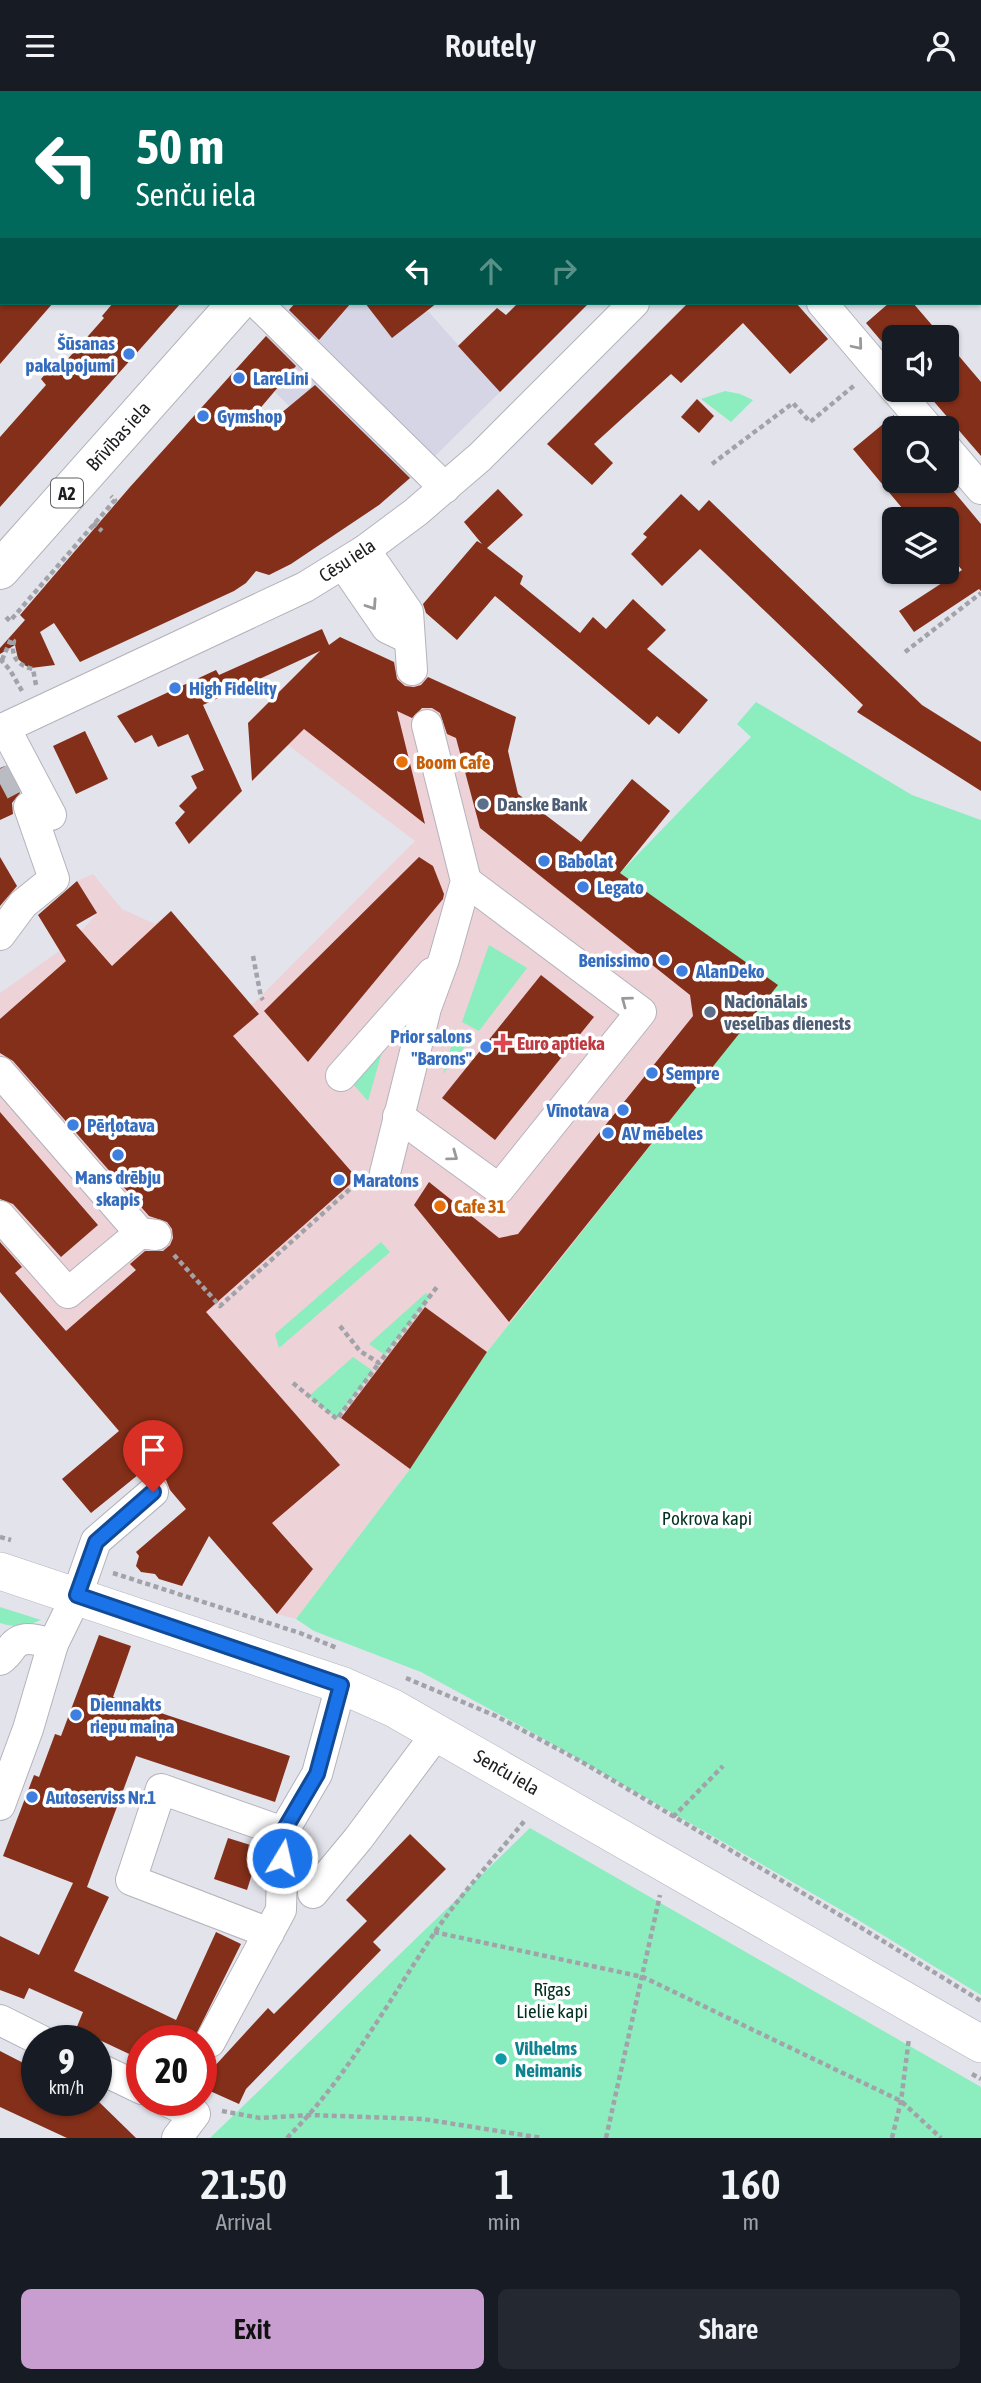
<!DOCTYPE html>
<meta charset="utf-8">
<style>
:root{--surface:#171b24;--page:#242831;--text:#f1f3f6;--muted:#9ea1a6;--accent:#c79ecf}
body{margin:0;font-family:"Asap Condensed",sans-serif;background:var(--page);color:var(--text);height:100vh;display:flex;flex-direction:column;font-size:26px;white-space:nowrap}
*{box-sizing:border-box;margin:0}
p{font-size:23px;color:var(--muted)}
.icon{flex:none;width:38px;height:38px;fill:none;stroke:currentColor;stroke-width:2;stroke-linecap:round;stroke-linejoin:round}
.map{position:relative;height:2047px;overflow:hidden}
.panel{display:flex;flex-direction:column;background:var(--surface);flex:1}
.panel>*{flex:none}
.guide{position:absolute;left:0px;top:0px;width:982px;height:214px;box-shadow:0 2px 5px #0004;background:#00695c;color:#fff;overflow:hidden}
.tools{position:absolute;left:882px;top:234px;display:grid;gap:14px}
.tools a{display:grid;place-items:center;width:77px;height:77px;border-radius:10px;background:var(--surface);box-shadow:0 2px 5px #0004;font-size:35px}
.speed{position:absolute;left:21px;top:1934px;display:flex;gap:14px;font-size:35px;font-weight:700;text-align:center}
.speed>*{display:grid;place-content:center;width:91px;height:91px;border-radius:50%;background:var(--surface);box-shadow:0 2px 5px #0004;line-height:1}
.speed small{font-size:18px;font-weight:400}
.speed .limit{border:10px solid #d22;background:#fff;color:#111}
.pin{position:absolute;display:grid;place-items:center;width:60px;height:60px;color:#fff;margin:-72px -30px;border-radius:50% 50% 50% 0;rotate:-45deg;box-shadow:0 0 7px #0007}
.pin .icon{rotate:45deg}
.me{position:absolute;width:77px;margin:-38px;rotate:9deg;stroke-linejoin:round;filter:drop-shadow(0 0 5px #0008)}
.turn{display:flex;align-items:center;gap:24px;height:147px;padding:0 21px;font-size:32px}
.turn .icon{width:91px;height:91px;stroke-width:2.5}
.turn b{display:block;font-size:49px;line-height:60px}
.lanes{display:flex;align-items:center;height:66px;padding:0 21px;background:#0003;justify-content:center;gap:35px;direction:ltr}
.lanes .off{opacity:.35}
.eta{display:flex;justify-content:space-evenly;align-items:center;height:119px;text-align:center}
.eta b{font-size:42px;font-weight:600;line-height:49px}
.button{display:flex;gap:14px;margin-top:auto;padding:14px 21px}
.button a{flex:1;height:80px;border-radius:10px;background:var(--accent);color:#111;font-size:28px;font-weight:600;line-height:80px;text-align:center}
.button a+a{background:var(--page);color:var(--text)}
header{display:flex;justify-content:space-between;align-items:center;height:91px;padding:0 21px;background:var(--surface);font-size:32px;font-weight:600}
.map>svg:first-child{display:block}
.commercial{fill:#edd2d8}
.built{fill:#d6d5e5}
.green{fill:#8cedbf}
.building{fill:#842f19}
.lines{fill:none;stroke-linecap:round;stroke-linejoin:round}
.minor-tunnel{stroke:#bbbbc3;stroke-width:30;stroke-dasharray:30 15;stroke-linecap:butt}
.minor-casing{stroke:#b4b3bc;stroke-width:32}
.major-casing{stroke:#b4b3bc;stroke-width:38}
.highway-casing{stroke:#b4b3bc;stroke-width:40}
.path{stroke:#a2a2a9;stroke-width:4.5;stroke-dasharray:5 3.5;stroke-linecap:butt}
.minor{stroke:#fff;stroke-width:30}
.major{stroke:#fff;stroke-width:37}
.highway{stroke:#fff;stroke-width:38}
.oneway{stroke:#99999b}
.route-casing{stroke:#114b97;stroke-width:18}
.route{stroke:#1a73e8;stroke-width:12}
.shop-dot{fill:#3f7fe0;stroke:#fff;stroke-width:2.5}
.food-dot{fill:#e8710a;stroke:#fff;stroke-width:2.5}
.service-dot{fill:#5c6f8a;stroke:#fff;stroke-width:2.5}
.health-dot{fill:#e0444e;stroke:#fff;stroke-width:2.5}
.culture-dot{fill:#0f9aa8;stroke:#fff;stroke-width:2.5}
.labels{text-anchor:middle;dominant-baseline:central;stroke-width:7;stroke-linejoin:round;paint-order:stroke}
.shield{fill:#fff;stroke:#616163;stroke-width:2}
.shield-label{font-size:18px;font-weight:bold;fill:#1d1d20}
.shop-label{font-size:19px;font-weight:bold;fill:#366cbe;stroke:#fff;text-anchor:start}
.street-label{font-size:19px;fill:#1d1d20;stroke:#fff}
.food-label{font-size:19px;font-weight:bold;fill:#c56008;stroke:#fff;text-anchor:start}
.service-label{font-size:19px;font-weight:bold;fill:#4e5e75;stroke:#fff;text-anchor:start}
.health-label{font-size:19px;font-weight:bold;fill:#be3a42;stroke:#fff;text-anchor:start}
.park-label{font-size:19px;fill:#013220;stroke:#fff}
.culture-label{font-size:19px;font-weight:bold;fill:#0d838f;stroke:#fff;text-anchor:start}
</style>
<header><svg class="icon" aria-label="menu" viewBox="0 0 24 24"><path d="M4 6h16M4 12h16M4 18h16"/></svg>Routely<svg class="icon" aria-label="person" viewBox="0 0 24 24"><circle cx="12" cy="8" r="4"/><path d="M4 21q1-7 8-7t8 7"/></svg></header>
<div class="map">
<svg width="981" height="2047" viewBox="0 0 981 2047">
<rect width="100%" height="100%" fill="#e3e3ec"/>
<!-- commercial -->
<polygon class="commercial" points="340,546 516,626 508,660 518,703 620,782 778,894 487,1261 410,1378 296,1528 277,1523 149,1375 91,1422 62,1388 119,1340 0,1201 0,902 72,851 97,822 77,790 93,783 122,818 155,833 171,820 252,914 415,750 288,654 329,554"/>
<!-- built -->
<polygon class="built" points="295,212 424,212 429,217 427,219 500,301 424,376 379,414 324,350 244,270"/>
<!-- green -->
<g class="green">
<polygon points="725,300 740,303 753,309 731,331 701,308"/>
<polygon points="756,611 912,704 981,729 981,1904 850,1824 521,1635 421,1581 314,1540 296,1528 410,1378 487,1261 777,894 620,782 751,646 737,633"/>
<polygon points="489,854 527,877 479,940 462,931"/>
<polygon points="456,939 471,948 443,983"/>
<polygon points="386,947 368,1010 346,985"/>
<polygon points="381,1151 390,1161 279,1257 275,1243"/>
<polygon points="426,1202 430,1206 385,1264 369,1253"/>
<polygon points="353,1266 373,1280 337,1328 309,1305"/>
<path d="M0,1516L41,1529C26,1535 16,1537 0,1532Z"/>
<polygon points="530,1737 981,1996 981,2047 210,2047"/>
</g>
<!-- building -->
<g class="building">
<polygon points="0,212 53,212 0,273"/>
<polygon points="113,212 181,212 0,416 0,346 46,294 41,288 53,274 58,279 104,227 102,225"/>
<polygon points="295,212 351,212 319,249 289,219"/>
<polygon points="365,212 437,212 392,247"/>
<polygon points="518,212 589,212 500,301 458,255 497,217 506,224"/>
<polygon points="688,212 796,212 828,248 790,283 743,232 681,292 671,283 594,353 613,372 592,394 547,353"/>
<polygon points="889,212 913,212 943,247 894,247 894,265 866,232"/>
<polygon points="266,245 296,275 257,321 268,333 315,294 410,387 379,414 291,473 269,484 256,480 246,492 234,500 80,571 54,532 40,541 55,574 31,577 26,575 18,568 15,554 0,563 0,557 25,529 20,524 130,396"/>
<polygon points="947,251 981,291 981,365 924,299 947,299"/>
<polygon points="697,308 714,325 699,342 681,326"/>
<polygon points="894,324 894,390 945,390 981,433 981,500 979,498 914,541 899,520 962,479 947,461 947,429 912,429 853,358"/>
<polygon points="498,398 523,424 487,457 523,485 520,493 580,542 593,526 606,538 633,508 666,539 647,558 708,609 679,643 657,625 649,634 495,505 457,549 426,522 423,513 477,450 482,453 464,431"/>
<polygon points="681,403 699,420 709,409 922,614 981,651 981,700 857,621 863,614 700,458 662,495 631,463 647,446 643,443"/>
<polygon points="322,538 329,554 340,546 394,571 397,588 405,595 414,596 421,594 428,586 516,626 508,660 518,703 581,751 632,688 670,720 620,782 778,894 509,1231 414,1114 429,1091 499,1147 518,1143 693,925 690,904 480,737 456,647 447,643 440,622 432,617 422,617 412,627 397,620 425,733 304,638 252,690 248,632 320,560 203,614 242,700 189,753 175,732 185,721 179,715 197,697 191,685 204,679 188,643 158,656 152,644 135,652 117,625 216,579 219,584"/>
<polygon points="85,640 108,688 76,703 53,655"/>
<polygon points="5,675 20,702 12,712 13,723 0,729 0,677"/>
<polygon points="0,766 17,795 0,815"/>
<polygon points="419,766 433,775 444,803 443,808 308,971 264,920"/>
<polygon points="77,790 97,822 76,834 112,875 171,820 259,923 233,945 357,1087 206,1221 340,1374 272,1432 313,1478 277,1523 209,1445 182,1495 159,1488 155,1483 141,1481 136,1475 139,1465 136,1461 186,1418 170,1399 166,1389 157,1384 149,1375 91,1422 62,1388 119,1340 0,1201 0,1151 22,1176 15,1182 66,1240 136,1179 130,1173 145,1160 163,1160 170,1154 173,1147 172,1138 167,1131 149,1125 13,970 0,962 0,928 66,870 38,824"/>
<polygon points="541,884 594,926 495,1049 442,1007"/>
<polygon points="0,1021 98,1134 61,1166 13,1113 0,1108"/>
<polygon points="425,1216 487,1261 410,1378 341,1327"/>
<polygon points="99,1544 131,1555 113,1606 290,1665 275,1711 136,1665 87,1796 109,1806 74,1880 176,1929 216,1841 241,1853 193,1950 142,1950 142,1969 76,1938 83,1921 29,1897 24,1908 0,1899 0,1845 39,1864 73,1792 3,1765 34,1684 39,1686 55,1643 61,1645"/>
<polygon points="410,1743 446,1778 373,1851 381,1859 246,1998 239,2013 201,1996 201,1990 268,1917 274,1923 367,1830 346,1809"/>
<polygon points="228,1747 260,1757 247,1799 214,1788"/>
<polygon points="0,1960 37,1979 37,2009 97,2009 136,2047 67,2047 0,2016"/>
</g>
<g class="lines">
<!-- minor-tunnel -->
<polyline class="minor-tunnel" points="7,674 29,716"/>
<!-- minor casing -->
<g class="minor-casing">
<g id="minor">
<polyline points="36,2 37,0"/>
<polyline points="818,2 819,0"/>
<polyline points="0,41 2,40"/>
<polyline points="980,159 981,159"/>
<polyline points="257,212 445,397"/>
<polyline points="822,212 894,297"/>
<polyline points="896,299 929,338"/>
<polyline points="947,358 981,398"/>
<polyline points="365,459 408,521 412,579"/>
<polyline points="343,473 387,537 408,547"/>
<polyline points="5,637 51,724"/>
<polyline points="0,639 305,496 365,459 416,421 480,366 634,212"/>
<polyline points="0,844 23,813 54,788 29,716"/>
<polyline points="0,981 140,1142 156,1144"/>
<polyline points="341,985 432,882"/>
<polyline points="398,1025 499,1098 641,921 466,790"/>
<polyline points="385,1082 426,917 444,868 466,790 427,634"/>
<polyline points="0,1125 68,1202 140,1142"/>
<path d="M0,1569C7,1564 8,1562 12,1556C23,1542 40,1550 53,1553L77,1504L96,1450L153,1401"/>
<polyline points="0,1714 28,1638 53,1553"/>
<polyline points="283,1741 317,1683 341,1594"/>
<polyline points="313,1802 358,1748 437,1642"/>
<polyline points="0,1929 42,1950"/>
<polyline points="210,1951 281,1819 283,1741 161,1698 131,1789 269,1842"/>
<polyline points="96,1976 142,1998"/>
<polyline points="164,2009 195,2023 177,2047"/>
</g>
</g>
<!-- major casing -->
<g class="major-casing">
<polyline id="major" points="0,1480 341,1594 393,1617 981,1953"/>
</g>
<!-- highway casing -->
<g class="highway-casing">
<g id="highway">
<polyline points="422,2 424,0"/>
<polyline points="0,479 237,212"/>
</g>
</g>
<!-- path -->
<g class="path">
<polyline points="712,373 793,312 810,331 856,293"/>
<polyline points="93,432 102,440"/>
<polyline points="6,526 10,530 115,409 111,405"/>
<polyline points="905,561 981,502"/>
<polyline points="0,568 10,579 22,600"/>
<path d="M2,569L11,548L14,550C10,565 18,575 33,578L36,594"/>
<polyline points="253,865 261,906 263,909"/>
<polyline points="174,1164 220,1215 360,1089"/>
<polyline points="340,1235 360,1260 379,1272 437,1196"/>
<polyline points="293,1292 337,1328 379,1272"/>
<polyline points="0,1446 11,1449"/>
<polyline points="113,1482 300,1542 337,1557"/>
<polyline points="406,1587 496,1625 582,1671 865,1839 981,1910"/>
<polyline points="673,1726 723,1675"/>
<polyline points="434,1841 643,1886 901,2010 941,2047"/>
<polyline points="972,1983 981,1988"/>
<polyline points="222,2020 260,2027 310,2024 423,2028 542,2047"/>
<path d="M287,2047C347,1987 386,1914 433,1844C459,1805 496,1765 526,1728"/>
<polyline points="606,2047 660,1804"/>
<polyline points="892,2047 901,2010 909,1947"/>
</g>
<!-- minor -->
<use href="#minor" class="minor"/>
<!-- major -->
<use href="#major" class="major"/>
<!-- highway -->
<use href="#highway" class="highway"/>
</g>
<!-- one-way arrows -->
<defs><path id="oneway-chevron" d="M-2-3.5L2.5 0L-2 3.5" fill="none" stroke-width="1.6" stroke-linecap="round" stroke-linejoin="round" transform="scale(1.75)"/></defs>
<g class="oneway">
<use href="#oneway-chevron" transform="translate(858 254) rotate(50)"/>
<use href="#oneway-chevron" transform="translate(372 514) rotate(56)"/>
<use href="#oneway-chevron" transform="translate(626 910) rotate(-143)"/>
<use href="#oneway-chevron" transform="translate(453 1065) rotate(36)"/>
</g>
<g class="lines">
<!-- route casing -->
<g class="route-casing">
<polyline id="route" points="153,1401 96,1451 77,1504 341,1594 317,1683 283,1741 282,1767"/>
</g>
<!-- route -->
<use href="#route" class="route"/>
</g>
<!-- markers -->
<g class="shop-dot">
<circle cx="129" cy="263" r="7"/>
<circle cx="239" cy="287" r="7"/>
<circle cx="203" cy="325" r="7"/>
<circle cx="175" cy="597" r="7"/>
<circle cx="544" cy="770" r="7"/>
<circle cx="583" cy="796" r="7"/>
<circle cx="664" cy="869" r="7"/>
<circle cx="682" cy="880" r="7"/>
<circle cx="486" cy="956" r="7"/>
<circle cx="652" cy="982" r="7"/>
<circle cx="623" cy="1019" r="7"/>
<circle cx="73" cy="1034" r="7"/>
<circle cx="608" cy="1042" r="7"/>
<circle cx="118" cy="1064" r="7"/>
<circle cx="339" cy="1089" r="7"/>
<circle cx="76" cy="1624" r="7"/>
<circle cx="32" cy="1706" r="7"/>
</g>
<g class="food-dot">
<circle cx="402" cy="671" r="7"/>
<circle cx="440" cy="1115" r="7"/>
</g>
<g class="service-dot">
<circle cx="483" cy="713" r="7"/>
<circle cx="710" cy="921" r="7"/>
</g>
<path class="health-dot" d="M499.5 941.5h7v7h7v7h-7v7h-7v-7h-7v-7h7z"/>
<circle class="culture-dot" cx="501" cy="1968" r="7"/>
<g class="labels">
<!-- shield labels -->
<rect class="shield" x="51" y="387.5" width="32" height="29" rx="5"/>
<g class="shield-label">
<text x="67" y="402">A2</text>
</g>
<!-- shop labels -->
<g class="shop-label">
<text x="115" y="252" text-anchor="end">Šūsanas<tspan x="115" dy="22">pakalpojumi</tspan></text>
<text x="253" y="287">LareLini</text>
<text x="217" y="325">Gymshop</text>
<text x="189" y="597">High Fidelity</text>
<text x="558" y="770">Babolat</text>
<text x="597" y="796">Legato</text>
<text x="650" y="869" text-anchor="end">Benissimo</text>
<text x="696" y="880">AlanDeko</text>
<text x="472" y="945" text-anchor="end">Prior salons<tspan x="472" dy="22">"Barons"</tspan></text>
<text x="666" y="982">Sempre</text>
<text x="609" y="1019" text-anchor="end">Vīnotava</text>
<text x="87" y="1034">Pērļotava</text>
<text x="622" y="1042">AV mēbeles</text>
<text x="118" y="1086" text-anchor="middle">Mans drēbju<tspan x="118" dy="22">skapis</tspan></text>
<text x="353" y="1089">Maratons</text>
<text x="90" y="1613">Diennakts<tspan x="90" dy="22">riepu maiņa</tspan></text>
<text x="46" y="1706">Autoserviss Nr.1</text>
</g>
<!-- street labels -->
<g class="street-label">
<text transform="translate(118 345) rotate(-48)">Brīvības iela</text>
<text transform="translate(347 469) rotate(-33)">Cēsu iela</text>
<text transform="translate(507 1681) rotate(30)">Senču iela</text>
</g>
<!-- food labels -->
<g class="food-label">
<text x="416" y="671">Boom Cafe</text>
<text x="454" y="1115">Cafe 31</text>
</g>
<!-- service labels -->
<g class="service-label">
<text x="497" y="713">Danske Bank</text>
<text x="724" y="910">Nacionālais<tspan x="724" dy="22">veselības dienests</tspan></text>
</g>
<!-- health labels -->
<g class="health-label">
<text x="517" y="952">Euro aptieka</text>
</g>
<!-- park labels -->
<g class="park-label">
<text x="707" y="1427">Pokrova kapi</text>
<text x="552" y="1898">Rīgas<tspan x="552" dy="22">Lielie kapi</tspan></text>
</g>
<!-- culture labels -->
<g class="culture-label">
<text x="515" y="1957">Vilhelms<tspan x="515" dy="22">Neimanis</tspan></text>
</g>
</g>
</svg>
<div class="tools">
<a><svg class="icon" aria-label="sound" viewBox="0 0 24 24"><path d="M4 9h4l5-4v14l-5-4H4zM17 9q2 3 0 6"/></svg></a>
<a><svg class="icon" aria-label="search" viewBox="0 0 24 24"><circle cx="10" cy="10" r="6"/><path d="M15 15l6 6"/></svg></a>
<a><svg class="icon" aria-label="layers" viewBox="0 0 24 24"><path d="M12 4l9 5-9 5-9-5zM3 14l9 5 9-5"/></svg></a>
</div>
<div class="speed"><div>9<small>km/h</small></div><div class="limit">20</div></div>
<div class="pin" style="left:153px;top:1401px;background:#d93025"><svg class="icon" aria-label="arrive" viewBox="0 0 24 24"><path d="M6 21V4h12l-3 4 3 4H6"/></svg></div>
<svg class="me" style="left:282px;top:1767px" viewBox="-20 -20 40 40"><circle r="17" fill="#1a73e8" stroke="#fff" stroke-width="3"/><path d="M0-11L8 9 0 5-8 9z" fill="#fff"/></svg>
<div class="guide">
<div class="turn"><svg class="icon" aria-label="left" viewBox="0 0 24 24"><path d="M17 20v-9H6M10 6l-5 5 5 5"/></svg><div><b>50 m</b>Senču iela</div></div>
<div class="lanes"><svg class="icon" aria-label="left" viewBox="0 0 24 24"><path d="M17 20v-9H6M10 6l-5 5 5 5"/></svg><svg class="icon off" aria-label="ahead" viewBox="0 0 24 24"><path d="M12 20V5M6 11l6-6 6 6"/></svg><svg class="icon off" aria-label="right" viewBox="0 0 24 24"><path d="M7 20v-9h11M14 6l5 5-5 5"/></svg></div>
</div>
</div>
<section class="panel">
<div class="eta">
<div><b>21:50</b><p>Arrival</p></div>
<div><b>1</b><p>min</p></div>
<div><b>160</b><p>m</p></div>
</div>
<div class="button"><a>Exit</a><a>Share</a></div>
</section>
